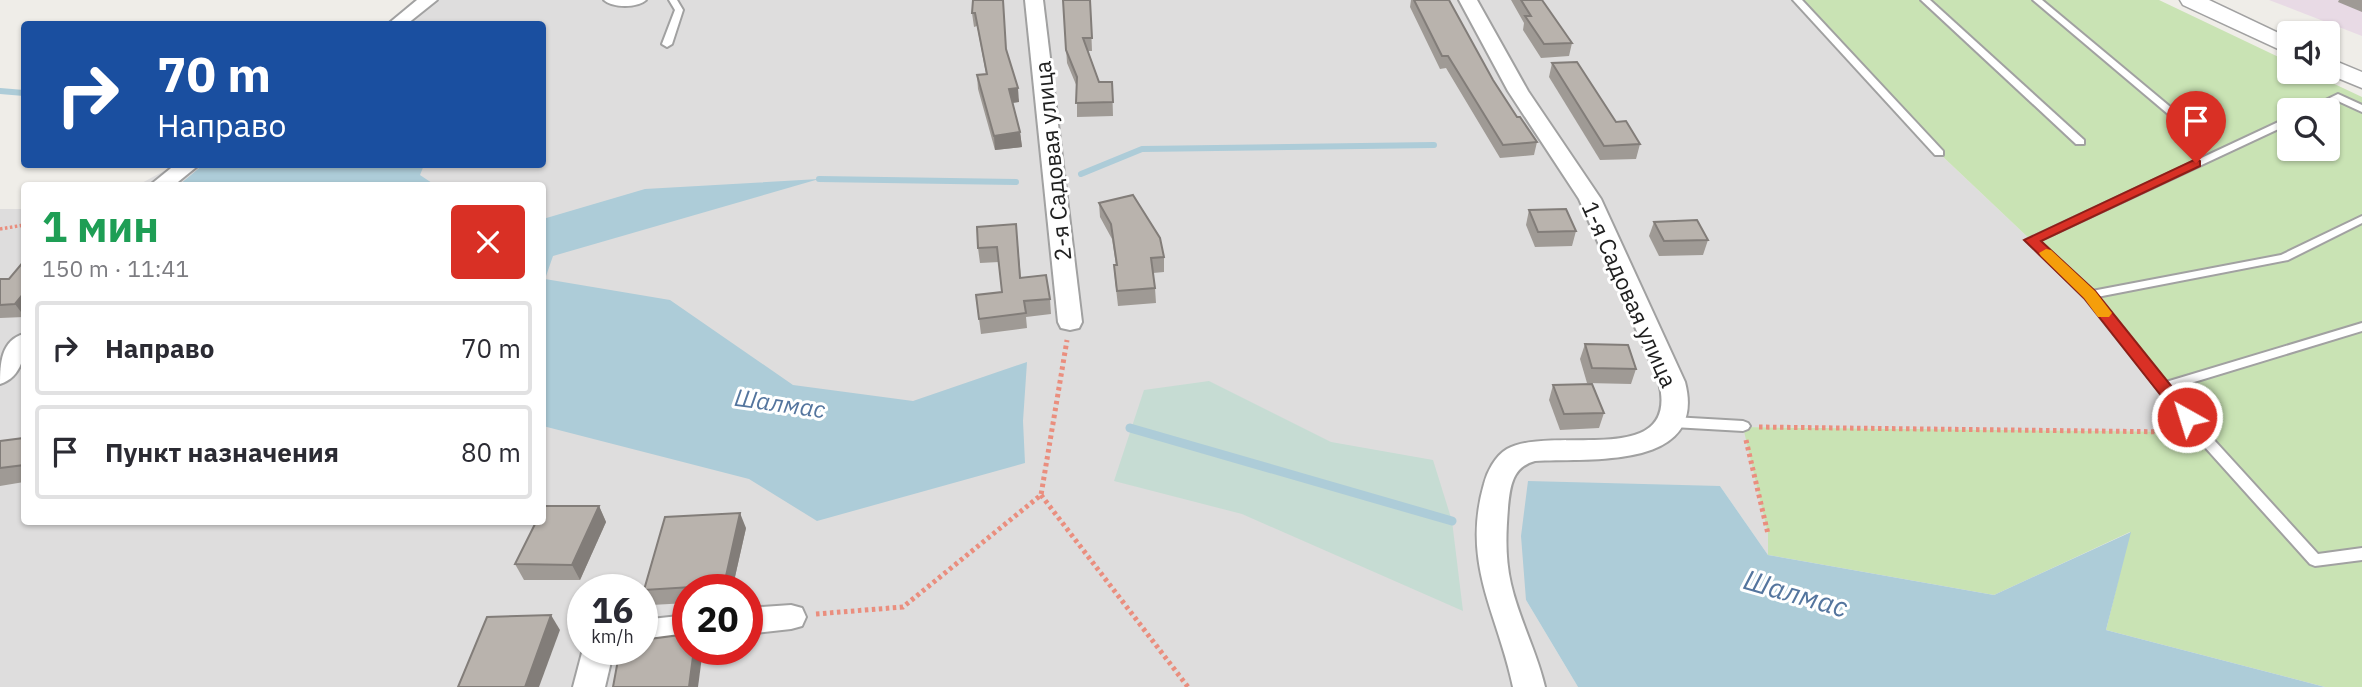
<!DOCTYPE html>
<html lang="ru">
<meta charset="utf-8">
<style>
:root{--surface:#fff;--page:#f2f2f3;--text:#2b2b33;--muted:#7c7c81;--line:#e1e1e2}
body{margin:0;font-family:"IBM Plex Sans",sans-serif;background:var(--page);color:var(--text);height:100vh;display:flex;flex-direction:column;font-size:26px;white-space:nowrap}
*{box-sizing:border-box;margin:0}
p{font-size:23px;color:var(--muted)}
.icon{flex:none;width:38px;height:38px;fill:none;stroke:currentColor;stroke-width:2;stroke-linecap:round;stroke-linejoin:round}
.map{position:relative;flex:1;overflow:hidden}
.sheet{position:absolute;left:21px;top:182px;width:525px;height:343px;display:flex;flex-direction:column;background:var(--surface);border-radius:7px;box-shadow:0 2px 5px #0004}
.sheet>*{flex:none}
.hud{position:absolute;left:21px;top:21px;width:525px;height:147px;border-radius:7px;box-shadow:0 2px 5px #0004;background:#1a4fa0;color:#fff;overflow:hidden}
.tools{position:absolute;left:2277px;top:21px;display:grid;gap:14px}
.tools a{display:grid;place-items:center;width:63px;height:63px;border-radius:7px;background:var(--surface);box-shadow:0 2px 5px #0004;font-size:35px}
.speed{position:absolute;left:567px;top:574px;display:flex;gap:14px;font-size:35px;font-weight:700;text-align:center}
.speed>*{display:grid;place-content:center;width:91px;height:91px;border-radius:50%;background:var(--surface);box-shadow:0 2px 5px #0004;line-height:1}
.speed small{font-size:18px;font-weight:400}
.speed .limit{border:10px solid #d22;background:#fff;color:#111}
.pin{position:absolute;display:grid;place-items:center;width:60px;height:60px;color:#fff;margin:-72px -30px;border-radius:50% 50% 50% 0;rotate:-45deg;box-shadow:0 0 7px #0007}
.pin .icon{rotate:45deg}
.me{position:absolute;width:77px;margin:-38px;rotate:321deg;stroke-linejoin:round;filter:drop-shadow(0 0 5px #0008)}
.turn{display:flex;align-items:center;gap:24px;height:147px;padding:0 21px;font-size:32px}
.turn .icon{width:91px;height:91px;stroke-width:2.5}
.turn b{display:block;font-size:49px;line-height:60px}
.round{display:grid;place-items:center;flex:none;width:74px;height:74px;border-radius:7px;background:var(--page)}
.head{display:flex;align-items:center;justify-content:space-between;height:119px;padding:0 21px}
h1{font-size:42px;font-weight:700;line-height:52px;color:#1e9e55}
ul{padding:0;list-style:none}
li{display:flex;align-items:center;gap:21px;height:94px;margin:0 14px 10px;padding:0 7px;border:4px solid var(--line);border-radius:7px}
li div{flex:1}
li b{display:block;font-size:26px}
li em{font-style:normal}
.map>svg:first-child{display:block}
.residential{fill:#dedddd;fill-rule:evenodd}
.industrial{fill:#e8dae5}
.grass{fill:#c9e3b4;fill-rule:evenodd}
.wetland{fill:#c6dcd3}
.water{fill:#adccd8}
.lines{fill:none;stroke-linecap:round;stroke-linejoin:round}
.stream-far1{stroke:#adccd8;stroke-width:6}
.stream{stroke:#adccd8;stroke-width:9}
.service-casing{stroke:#a1a1a1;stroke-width:4}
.minor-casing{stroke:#a1a1a1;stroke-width:4}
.tertiary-casing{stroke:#a1a1a1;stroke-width:3}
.path-far1{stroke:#ea8e7e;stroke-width:3.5;stroke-dasharray:2.5 2.5;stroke-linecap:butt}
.path{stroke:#ea8e7e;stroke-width:5;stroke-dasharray:3.5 3.5;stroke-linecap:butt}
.service{fill:#fff;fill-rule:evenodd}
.minor{fill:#fff;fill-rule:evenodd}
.tertiary{fill:#fff;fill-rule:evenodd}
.wall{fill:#9f9a95}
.shaded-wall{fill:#827d79}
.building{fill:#b9b3ad;stroke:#827d79;stroke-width:2}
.route{fill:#d93025;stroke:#8d1f18;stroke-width:2}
.slow{fill:#f59e0b}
.labels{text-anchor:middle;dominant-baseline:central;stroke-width:6;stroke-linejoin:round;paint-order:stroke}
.street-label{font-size:23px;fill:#202020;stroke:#fff}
.water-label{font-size:24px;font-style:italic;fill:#54759e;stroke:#fff}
.near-water-label{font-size:28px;font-style:italic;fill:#54759e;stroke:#fff}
</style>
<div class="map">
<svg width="2362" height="687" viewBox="0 0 2362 687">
<rect width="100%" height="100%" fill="#efede8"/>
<!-- residential -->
<path class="residential" d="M428,0H1797L1939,153L2089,295L2199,432L1744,427L1768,534V555L1720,486L1526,600L1578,687H0V209H24V522H542V186L138,185L175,165L542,164V24H397ZM583,590H642V649H583ZM688,590H747V649H688Z"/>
<!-- industrial -->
<polygon class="industrial" points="2269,0 2362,0 2362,36"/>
<!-- grass -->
<path class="grass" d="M1797,0H2159L2289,62V72H2309L2362,97V687H2325L2106,630L2130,532L1994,595L1768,555V534L1743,427L2198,432L2089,295L1939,153ZM2289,110H2328V149H2289Z"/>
<!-- wetland -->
<polygon class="wetland" points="1209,381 1331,442 1433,460 1452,521 1463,611 1242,514 1114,481 1144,390"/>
<!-- water -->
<g class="water">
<polygon points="204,164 424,165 420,175 435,185 179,185"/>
<polygon points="819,179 553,256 545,279 670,300 793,385 913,401 1027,362 1023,421 1025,463 817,521 749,479 543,426 543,219 645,189"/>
<polygon points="1528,481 1720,486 1768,555 1994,595 2131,532 2106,630 2325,687 1578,687 1526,600 1521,536"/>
</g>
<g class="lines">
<!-- stream-far1 -->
<g class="stream-far1">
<polyline points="0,91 24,93"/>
<polyline points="1081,174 1142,149 1434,145"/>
<polyline points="819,179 1016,182"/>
</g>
<!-- stream -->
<polyline class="stream" points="1130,428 1452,521"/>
<!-- service casing -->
<g class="service-casing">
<g id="service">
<polygon points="669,0 677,0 683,10 672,44 667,47 662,44 675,10"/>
<polygon points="1793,0 1802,0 1943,151 1943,155 1935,155"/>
<polygon points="1921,0 1930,0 2084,140 2084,144 2076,144"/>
<polygon points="2033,0 2042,0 2174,110 2174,114 2168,114"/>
<polygon points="2338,94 2362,105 2362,112 2338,101 2317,110 2305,110"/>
<polygon points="2289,117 2289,124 2039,241 2092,291 2281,255 2362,216 2362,223 2288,260 2097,297 2166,382 2362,323 2362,331 2171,389 2204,429 2318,554 2362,548 2362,560 2315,566 2310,564 2194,435 2085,298 2026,240"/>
<polygon points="1673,417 1743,421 1748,423 1750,426 1748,429 1743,431 1673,427 1668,425 1666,422 1668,419"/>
</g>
</g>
<!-- minor casing -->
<g class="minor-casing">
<g id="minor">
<polygon points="417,0 437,0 407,24 388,24"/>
<path d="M604,0H646C637,8 613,8 604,0Z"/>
<polygon points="1025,0 1043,0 1082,322 1079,328 1070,330 1061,328 1058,322"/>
<path d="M1459,0H1477L1528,91L1601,199L1685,382C1708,471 1589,458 1535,461C1512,467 1510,487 1508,508C1506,534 1505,558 1511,584C1519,619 1537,652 1545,687H1513C1498,614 1461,564 1484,484C1487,472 1495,456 1507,449C1552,424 1681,471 1659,382L1579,199L1508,91Z"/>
<polygon points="176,164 200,164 173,186 149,186"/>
<path d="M24,334C26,353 22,377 0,384C0,364 1,340 24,334Z"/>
<polygon points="791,605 802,608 806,617 802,626 791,629 747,634 747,608"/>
<polygon points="688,615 688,641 642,646 642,620"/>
<polygon points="583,649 614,649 605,687 573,687"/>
</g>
</g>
<!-- tertiary casing -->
<g class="tertiary-casing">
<g id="tertiary">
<polygon points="2180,0 2209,0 2289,38 2289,54 2183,5"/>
<polygon points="2328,58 2362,72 2362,88 2323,72 2328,72"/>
</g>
</g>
<!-- path-far1 -->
<polyline class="path-far1" points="0,229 24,225"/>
<!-- path -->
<g class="path">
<polyline points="1759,427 2177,432"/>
<polyline points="1746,440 1768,534"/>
<polyline points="1041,495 1188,687"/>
<polyline points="816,614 903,607 1041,495 1067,340"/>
</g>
<!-- service -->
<use href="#service" class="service"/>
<!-- minor -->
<use href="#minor" class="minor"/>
<!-- tertiary -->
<use href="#tertiary" class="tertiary"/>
</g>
<!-- wall -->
<g class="wall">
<polygon points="973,0 1003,0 1006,51 1019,102 1013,103 1020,132 1022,147 995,150 978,89 977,75 986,74 977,26 974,27 972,13"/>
<polygon points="1063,0 1090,0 1092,51 1088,51 1099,82 1112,82 1113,116 1077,117 1077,87 1067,63"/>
<polygon points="1411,0 1449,0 1493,80 1517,117 1537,142 1534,155 1500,158 1446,68 1440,69 1410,7"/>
<polygon points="1511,0 1542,0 1572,43 1569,56 1541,58 1523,30 1524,23"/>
<polygon points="2339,0 2362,0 2362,12 2338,2"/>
<polygon points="1552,63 1640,144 1636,159 1600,160 1549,77"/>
<polygon points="1099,203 1164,257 1164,272 1153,273 1155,288 1156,303 1118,306 1115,280 1114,265 1116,265 1112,239 1100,217"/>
<polygon points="1529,210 1576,231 1572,246 1535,247 1526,225"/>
<polygon points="1654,222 1708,240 1703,255 1659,256 1649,236"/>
<polygon points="1016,224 1021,278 1050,299 1051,314 1026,317 1027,328 981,334 976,295 1002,292 999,262 980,263 978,248"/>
<polygon points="24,261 24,317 0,318 0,279 9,279"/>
<polygon points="1585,344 1636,369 1631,384 1587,383 1580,359"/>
<polygon points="1553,385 1604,413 1599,428 1560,430 1549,400"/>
<polygon points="24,438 24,482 0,486 0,441"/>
<polygon points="599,506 606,522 580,580 524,580 515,564"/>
<polygon points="746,528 732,590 688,590 688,603 651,605 644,590"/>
</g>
<!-- shaded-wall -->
<g class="shaded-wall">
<polygon points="1018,88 1019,102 1010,103 1009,89"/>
<polygon points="1020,132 1022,147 995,150 994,136"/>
<polygon points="24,293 24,316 15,304"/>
<polygon points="599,506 606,522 580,580 572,565"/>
<polygon points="740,513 746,528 732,590 725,590 724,585"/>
<polygon points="551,615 560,630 539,687 525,687"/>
<polygon points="694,649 703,649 698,687 689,687"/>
</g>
<!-- building -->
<g class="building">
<polygon points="973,0 1003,0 1006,49 1018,88 1009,89 1020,132 994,136 977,75 987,74 975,13 972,13"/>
<polygon points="1063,0 1090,0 1092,38 1083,38 1099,82 1112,82 1113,102 1076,103 1077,77 1066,50"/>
<polygon points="1414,0 1449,0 1493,80 1517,117 1520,117 1537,142 1503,145 1448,56 1442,56"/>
<polygon points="1521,0 1542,0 1572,43 1544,44 1525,16 1531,16"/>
<polygon points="1577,62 1616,122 1626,121 1640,144 1604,146 1552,63"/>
<polygon points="1133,195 1160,238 1164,257 1151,258 1155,288 1117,291 1114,265 1117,265 1111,224 1099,203"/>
<polygon points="1566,209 1576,231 1538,232 1529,210"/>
<polygon points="1697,220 1708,240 1664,241 1654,222"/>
<polygon points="1016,224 1020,278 1046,275 1050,299 1024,301 1026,313 979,319 976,295 1002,292 997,247 978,248 977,227"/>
<polygon points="24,261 24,293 15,304 0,305 0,279 9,279"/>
<polygon points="1585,344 1628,345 1636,369 1592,368"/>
<polygon points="1592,384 1604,413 1564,414 1553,385"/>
<polygon points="24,438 24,465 0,468 0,441"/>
<polygon points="544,506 599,506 572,565 515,564 536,522 542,522 542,509"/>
<polygon points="740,513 724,585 644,590 665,517"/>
<polygon points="551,615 525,687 458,687 487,617"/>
<polygon points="688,634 688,649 694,649 689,687 613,687 620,649 642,649 642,640"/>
</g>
<!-- route -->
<polygon class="route" points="2196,159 2200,161 2200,166 2041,241 2095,291 2193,413 2195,417 2187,423 2181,421 2084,298 2024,240"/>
<!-- slow -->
<polygon class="slow" points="2046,249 2051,250 2095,291 2112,313 2109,317 2098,317 2084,298 2041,256 2039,253"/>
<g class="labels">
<!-- street labels -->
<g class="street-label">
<text transform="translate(1052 161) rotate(-96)">2-я Садовая улица</text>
<text transform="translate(1630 294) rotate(66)">1-я Садовая улица</text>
</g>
<!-- water labels -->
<g class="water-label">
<text transform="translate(780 403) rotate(8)">Шалмас</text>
</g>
<!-- near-water labels -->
<g class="near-water-label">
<text transform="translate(1796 593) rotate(16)">Шалмас</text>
</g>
</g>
</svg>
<div class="tools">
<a><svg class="icon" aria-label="sound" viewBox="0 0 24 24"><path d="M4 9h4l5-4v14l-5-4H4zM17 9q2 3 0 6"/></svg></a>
<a><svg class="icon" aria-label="search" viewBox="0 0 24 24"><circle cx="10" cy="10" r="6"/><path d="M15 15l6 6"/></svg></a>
</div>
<div class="speed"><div>16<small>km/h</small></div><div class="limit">20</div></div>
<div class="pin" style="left:2196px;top:163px;background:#d93025"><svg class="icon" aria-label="arrive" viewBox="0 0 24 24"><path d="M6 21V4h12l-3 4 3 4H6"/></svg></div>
<svg class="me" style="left:2187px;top:417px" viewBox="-20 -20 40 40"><circle r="17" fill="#d93025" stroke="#fff" stroke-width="3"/><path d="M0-11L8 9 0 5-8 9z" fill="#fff"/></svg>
<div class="hud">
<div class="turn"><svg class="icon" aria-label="right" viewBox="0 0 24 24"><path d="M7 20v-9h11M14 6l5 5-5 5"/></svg><div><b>70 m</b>Направо</div></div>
</div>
<section class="sheet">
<div class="head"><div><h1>1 мин</h1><p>150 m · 11:41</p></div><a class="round" style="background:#d93025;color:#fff"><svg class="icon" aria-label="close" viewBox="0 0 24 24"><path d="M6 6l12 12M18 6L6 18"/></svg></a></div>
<ul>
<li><svg class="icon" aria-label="right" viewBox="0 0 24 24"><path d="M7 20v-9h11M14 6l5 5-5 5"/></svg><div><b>Направо</b></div><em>70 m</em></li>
<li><svg class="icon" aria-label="arrive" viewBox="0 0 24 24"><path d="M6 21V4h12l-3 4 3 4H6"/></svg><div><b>Пункт назначения</b></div><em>80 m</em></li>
</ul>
</section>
</div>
